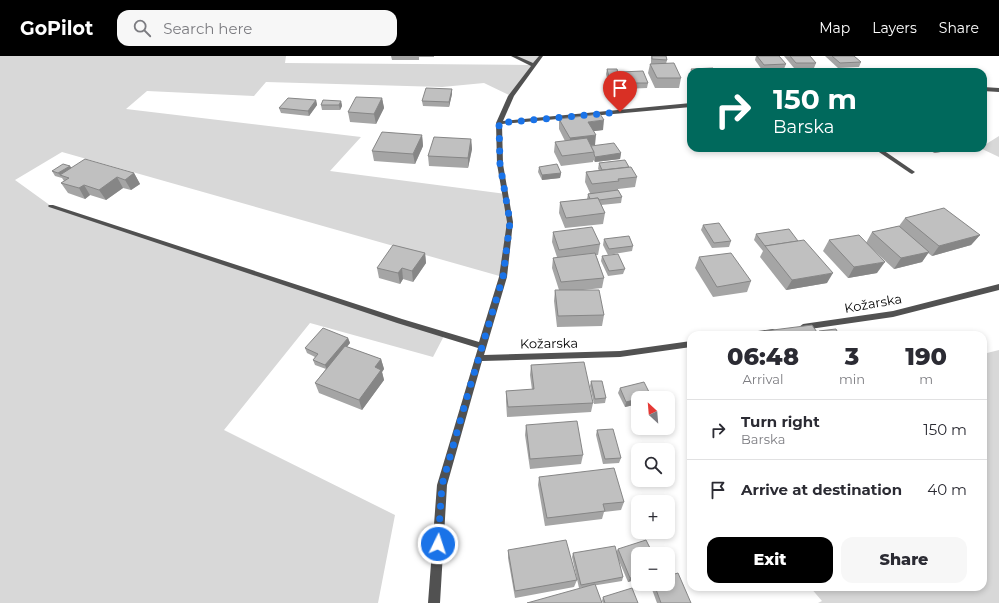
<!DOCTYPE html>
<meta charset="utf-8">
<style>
:root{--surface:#fff;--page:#f7f7f7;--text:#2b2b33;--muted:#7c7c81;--line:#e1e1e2;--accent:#000}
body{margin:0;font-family:Montserrat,sans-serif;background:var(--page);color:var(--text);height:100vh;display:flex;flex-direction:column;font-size:15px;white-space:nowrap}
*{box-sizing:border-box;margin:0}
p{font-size:13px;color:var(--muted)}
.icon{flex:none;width:22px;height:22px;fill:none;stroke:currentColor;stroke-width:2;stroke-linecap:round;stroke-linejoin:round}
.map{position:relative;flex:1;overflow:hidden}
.details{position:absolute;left:687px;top:275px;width:300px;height:260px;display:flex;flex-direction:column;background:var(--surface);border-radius:12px;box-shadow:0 2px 6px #0003}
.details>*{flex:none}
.hud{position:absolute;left:687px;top:12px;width:300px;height:84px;border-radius:12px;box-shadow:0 2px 6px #0003;background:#00695c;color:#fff;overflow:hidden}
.needle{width:26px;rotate:334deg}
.controls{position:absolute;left:631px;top:335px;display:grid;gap:8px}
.controls a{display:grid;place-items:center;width:44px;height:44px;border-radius:8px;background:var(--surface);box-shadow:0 2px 6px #0003;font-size:20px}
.pin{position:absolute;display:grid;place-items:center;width:34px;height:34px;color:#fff;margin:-41px -17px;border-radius:50% 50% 50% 0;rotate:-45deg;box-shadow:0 0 4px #0007}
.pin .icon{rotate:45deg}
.me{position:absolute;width:44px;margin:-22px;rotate:4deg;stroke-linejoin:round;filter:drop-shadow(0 0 3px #0008)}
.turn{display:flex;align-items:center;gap:14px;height:84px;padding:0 20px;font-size:18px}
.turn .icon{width:52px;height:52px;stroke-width:2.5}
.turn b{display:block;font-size:28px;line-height:34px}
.eta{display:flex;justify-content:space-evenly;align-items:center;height:68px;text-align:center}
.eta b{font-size:24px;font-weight:800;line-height:28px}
.button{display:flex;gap:8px;margin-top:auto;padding:8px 20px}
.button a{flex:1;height:46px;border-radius:12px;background:var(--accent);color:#fff;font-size:16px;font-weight:800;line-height:46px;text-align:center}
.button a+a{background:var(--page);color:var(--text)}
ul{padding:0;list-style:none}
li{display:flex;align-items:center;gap:12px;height:60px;padding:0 20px;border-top:1px solid var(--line)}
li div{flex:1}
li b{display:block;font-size:15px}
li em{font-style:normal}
header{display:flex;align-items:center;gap:24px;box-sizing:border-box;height:56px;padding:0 20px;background:var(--accent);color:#fff}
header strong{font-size:19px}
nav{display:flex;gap:22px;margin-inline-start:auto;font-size:14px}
.search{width:280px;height:36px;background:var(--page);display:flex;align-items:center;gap:10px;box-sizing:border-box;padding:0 14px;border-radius:12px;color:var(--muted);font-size:15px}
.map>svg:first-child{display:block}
.green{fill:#d8d8d8}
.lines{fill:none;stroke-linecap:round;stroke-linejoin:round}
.lane{fill:#515151;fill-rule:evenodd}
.street{fill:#515151;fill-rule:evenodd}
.wall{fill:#a5a5a5}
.shaded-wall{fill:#868686}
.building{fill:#c0c0c0;stroke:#868686}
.route{stroke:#1a73e8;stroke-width:7;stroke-dasharray:0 12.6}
.labels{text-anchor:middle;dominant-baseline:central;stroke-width:4;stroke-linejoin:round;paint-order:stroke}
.street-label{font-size:13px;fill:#000;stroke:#fff}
</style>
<header>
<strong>GoPilot</strong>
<div class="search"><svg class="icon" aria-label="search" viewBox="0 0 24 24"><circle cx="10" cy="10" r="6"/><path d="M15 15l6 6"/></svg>Search here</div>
<nav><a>Map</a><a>Layers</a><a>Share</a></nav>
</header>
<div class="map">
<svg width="999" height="547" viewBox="0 0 999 547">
<rect width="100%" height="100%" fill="#fff"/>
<!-- green -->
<g class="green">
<polygon points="0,0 286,0 285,7 531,9 513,0 541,0 511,40 484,27 442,31 266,26 254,40 147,35 126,53 361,81 330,115 506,138 510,166 503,221 62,96 15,124 51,150 445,278 433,301 310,267 224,374 395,459 378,547 0,547"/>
<polygon points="999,80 999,101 980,92 983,92 983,90"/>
<polygon points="999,294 999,547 818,547 822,545 810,531 983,531 983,298"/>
</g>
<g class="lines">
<!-- lane -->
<polygon class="lane" points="873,92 880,92 915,116 912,118 910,117"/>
<!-- street -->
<g class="street">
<polygon points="511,0 517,0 533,7 539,0 543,0 514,40 503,65 691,47 691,51 502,68 503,108 513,166 507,221 484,299 620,295 691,285 691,291 620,301 482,305 447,429 440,547 428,547 437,429 478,292 397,267 49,151 48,150 49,149 53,149 402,263 479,286 499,221 507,166 497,108 496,67 508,40 531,10"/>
<polygon points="983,31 999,32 999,36 983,35"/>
<polygon points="999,228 999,234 893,261 803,274 799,271 803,268 893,255"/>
<polygon points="773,273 776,274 777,276 773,279 746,279 747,277 750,276"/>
</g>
</g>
<!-- wall -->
<g class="wall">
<polygon points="391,0 434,0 434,1 419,1 419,4 392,4"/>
<polygon points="651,0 666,0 667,4 666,8 681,22 679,32 655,32 648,17 650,8 651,8"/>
<polygon points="756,0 779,0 786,8 784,13 762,14 755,4"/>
<polygon points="784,0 810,0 816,7 814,12 794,12"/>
<polygon points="825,0 854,0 861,6 859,11 838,12"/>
<polygon points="607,13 619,21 619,26 608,26 606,18"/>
<polygon points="691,13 716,16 691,16 691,20 690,18"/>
<polygon points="620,16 648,27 647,32 624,33 620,21"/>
<polygon points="452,33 452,38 449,51 423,50 422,45"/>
<polygon points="382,42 384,52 376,68 350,66 348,56"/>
<polygon points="316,44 317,49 309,60 281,57 279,52"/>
<polygon points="341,45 342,50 340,54 322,54 321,49"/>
<polygon points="559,63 603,74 594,75 595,89 591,89 621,97 620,103 595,106 593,104 593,106 561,110 554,96 555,86 565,85 559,73"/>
<polygon points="422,79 423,90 415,108 374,105 372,95"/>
<polygon points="471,83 472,93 468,112 429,110 428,100"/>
<polygon points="927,92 967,92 934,97"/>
<polygon points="599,107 629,111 637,121 635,131 618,133 618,134 622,141 621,147 601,149 605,157 603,168 565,172 559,157 560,146 587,143 588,138 590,137 585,126 586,116 599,114 598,113"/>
<polygon points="70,110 71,112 134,117 140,128 131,134 123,132 106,144 90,139 85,143 68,137 61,127 64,125 62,122 55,120 52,115"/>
<polygon points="539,111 561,117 560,122 542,124 538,116"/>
<polygon points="905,162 980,179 971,189 932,200 928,197 922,206 894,213 868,189 877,217 848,222 823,195 829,184 866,187 872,176 899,170"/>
<polygon points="703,169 731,185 729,191 712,192 701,174"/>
<polygon points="553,176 600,188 598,199 596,199 604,222 602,232 583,234 604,259 602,270 557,271 554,245 555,234 559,234 552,212 553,202 557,201 552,186"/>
<polygon points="756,178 827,227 786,234 760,201 763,195 754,184"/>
<polygon points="604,183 633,190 632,195 608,199 603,189"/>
<polygon points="425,197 426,207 413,226 403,223 400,228 379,222 377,212"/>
<polygon points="602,200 625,213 623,218 608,220 601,205"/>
<polygon points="699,201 751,225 747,236 713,241 695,212"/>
<polygon points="765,275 818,277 819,275 822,279 763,279"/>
<polygon points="348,282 350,287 347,291 381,303 384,313 382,316 384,324 362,354 319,337 315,327 326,313 315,309 313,304 315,301 307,297 305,292"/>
<polygon points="531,309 593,347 591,356 507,361 506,345 506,335 532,334 530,319"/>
<polygon points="591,325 606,342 605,347 594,348 590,330"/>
<polygon points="620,332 638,342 638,348 625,351 618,337"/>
<polygon points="526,369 583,399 581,408 530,413 525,379"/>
<polygon points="597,374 621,402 619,407 603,408 596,379"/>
<polygon points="539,421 624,446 621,454 604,456 602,463 545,470 538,429"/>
<polygon points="618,493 638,498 638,523 628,526 617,500 623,521 622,525 579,532 572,501 573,497 616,496"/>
<polygon points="508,494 577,524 574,531 515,542 508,502"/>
<polygon points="650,528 668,528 691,547 657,547"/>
<polygon points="603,541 638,547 603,547 602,545"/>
</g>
<!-- shaded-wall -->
<g class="shaded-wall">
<polygon points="452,33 452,38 449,51 449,46"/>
<polygon points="382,42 384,52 376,68 374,58"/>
<polygon points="316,44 317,49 309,60 308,55"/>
<polygon points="341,45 342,50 340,54 339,49"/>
<polygon points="604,64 603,74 587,76 588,66"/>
<polygon points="422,79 423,90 415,108 413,98"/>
<polygon points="596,79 595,89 569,92 570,82"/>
<polygon points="471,83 472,93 468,112 468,102"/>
<polygon points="937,92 967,92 934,97"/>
<polygon points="621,97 620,103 595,106 595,101"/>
<polygon points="70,110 74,115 60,119 58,117"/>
<polygon points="134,117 140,128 131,134 125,124"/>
<polygon points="561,117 560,122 542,124 542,119"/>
<polygon points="117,121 123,132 106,144 99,134"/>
<polygon points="84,129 90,139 85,143 79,132"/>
<polygon points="980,179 971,189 932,200 939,190"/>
<polygon points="929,196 922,206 894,213 901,202"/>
<polygon points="425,197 426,207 413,226 412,215"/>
<polygon points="885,206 877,217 848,222 854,211"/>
<polygon points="402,212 403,223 400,228 398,217"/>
<polygon points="833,217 827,227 786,234 792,224"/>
<polygon points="348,282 350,287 327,314 325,309"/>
<polygon points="381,303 384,313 382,316 384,324 362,354 359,344 375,311"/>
<polygon points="638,343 638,348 625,351 626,346"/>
<polygon points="638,520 638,523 628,526 630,522"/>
</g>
<!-- building -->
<g class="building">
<polygon points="652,0 666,0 667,4 652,3"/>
<polygon points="757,0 779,0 786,8 764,9"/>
<polygon points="790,0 810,0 816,7 796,7"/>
<polygon points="832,0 854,0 861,6 840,7"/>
<polygon points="674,7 681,22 657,22 650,8"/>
<polygon points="713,12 716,16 693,16 691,13"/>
<polygon points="607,13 617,13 619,21 609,21"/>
<polygon points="643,15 648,27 625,27 620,16"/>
<polygon points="426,32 452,33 449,46 422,45"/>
<polygon points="356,41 382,42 374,58 348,56"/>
<polygon points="288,42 316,44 308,55 279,52"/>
<polygon points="323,44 341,45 339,49 321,49"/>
<polygon points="600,58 604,64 588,66 596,79 570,82 559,63"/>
<polygon points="382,76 422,79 413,98 372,95"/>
<polygon points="434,81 471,83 468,102 428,100"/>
<polygon points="587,82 594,96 562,100 555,86"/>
<polygon points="614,87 621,97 595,101 594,98 594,96 591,90"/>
<polygon points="85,103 134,117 125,124 117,121 99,134 84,129 79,132 61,127 69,122 60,119"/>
<polygon points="625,104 629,111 602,114 599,107"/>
<polygon points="63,108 70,110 58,117 52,115"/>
<polygon points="557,108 561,117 542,119 539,111"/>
<polygon points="631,111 637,121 618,123 619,125 592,128 586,116"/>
<polygon points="618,134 622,141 599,144 598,142 590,143 588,138"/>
<polygon points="598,142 605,157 566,162 560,146"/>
<polygon points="944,152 980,179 939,190 905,162"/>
<polygon points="719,167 731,185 714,187 703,169"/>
<polygon points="899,170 929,196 901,202 872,176"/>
<polygon points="592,171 600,188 559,194 553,176"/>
<polygon points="789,173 798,185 765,190 756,178"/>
<polygon points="859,179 885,206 854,211 829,184"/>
<polygon points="629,180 633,190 609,193 604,183"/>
<polygon points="804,184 833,217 792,224 765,190"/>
<polygon points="393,189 425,197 412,215 402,212 398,217 377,212"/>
<polygon points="595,197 604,222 561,226 553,202"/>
<polygon points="731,197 751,225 717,231 699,201"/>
<polygon points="618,198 625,213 609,215 602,200"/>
<polygon points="555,234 599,234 604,259 558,260"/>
<polygon points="812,269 819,279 768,279 765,275"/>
<polygon points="323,272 348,282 325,309 313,304 318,298 305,292"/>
<polygon points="836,273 839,279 822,279 819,275"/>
<polygon points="345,290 381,303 375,311 381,314 359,344 315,327"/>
<polygon points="584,306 593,347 508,351 506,335 534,333 531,309"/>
<polygon points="591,325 602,325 606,342 595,343"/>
<polygon points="644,326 651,340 644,342 638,342 638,343 626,346 620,332"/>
<polygon points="577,365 583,399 530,403 526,369"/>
<polygon points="613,373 621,402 605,403 597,374"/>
<polygon points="614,412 624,446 603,448 605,455 547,462 539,421"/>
<polygon points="566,484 577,524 515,535 508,494"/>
<polygon points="646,484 653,498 638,498 638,520 630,522 618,493"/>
<polygon points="615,490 623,521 581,529 573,497"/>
<polygon points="678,517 691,547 661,547 654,528 668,528 668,520"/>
<polygon points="595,528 602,547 527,547"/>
<polygon points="632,532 638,547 605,547 603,541"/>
</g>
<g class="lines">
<!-- route -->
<polyline class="route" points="438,488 442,429 467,341 503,221 510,166 500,108 499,67 620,56"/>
</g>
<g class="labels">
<!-- street labels -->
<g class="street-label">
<text transform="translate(873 247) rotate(-10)">Kožarska</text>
<text transform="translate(549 287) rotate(-1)">Kožarska</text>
</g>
</g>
</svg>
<div class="controls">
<a><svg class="needle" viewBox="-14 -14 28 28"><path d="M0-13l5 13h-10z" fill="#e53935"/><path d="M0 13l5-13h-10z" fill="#7c7c81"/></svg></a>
<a><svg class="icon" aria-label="search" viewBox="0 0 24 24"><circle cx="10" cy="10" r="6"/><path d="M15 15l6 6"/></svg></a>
<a>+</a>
<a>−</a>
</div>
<div class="pin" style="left:620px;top:56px;background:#d93025"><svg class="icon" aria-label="arrive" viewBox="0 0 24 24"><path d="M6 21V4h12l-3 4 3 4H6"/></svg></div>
<svg class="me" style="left:438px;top:488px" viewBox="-20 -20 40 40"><circle r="17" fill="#1a73e8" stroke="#fff" stroke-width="3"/><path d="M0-11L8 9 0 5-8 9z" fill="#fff"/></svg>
<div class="hud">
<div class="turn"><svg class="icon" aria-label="right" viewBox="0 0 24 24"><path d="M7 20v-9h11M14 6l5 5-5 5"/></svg><div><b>150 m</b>Barska</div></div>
</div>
<section class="details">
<div class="eta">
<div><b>06:48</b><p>Arrival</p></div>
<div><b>3</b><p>min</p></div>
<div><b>190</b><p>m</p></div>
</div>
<ul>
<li><svg class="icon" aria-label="right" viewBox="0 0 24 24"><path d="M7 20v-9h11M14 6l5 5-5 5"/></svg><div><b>Turn right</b><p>Barska</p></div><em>150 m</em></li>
<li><svg class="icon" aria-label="arrive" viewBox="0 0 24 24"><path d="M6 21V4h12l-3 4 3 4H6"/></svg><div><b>Arrive at destination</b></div><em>40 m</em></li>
</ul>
<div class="button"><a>Exit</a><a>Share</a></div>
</section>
</div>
